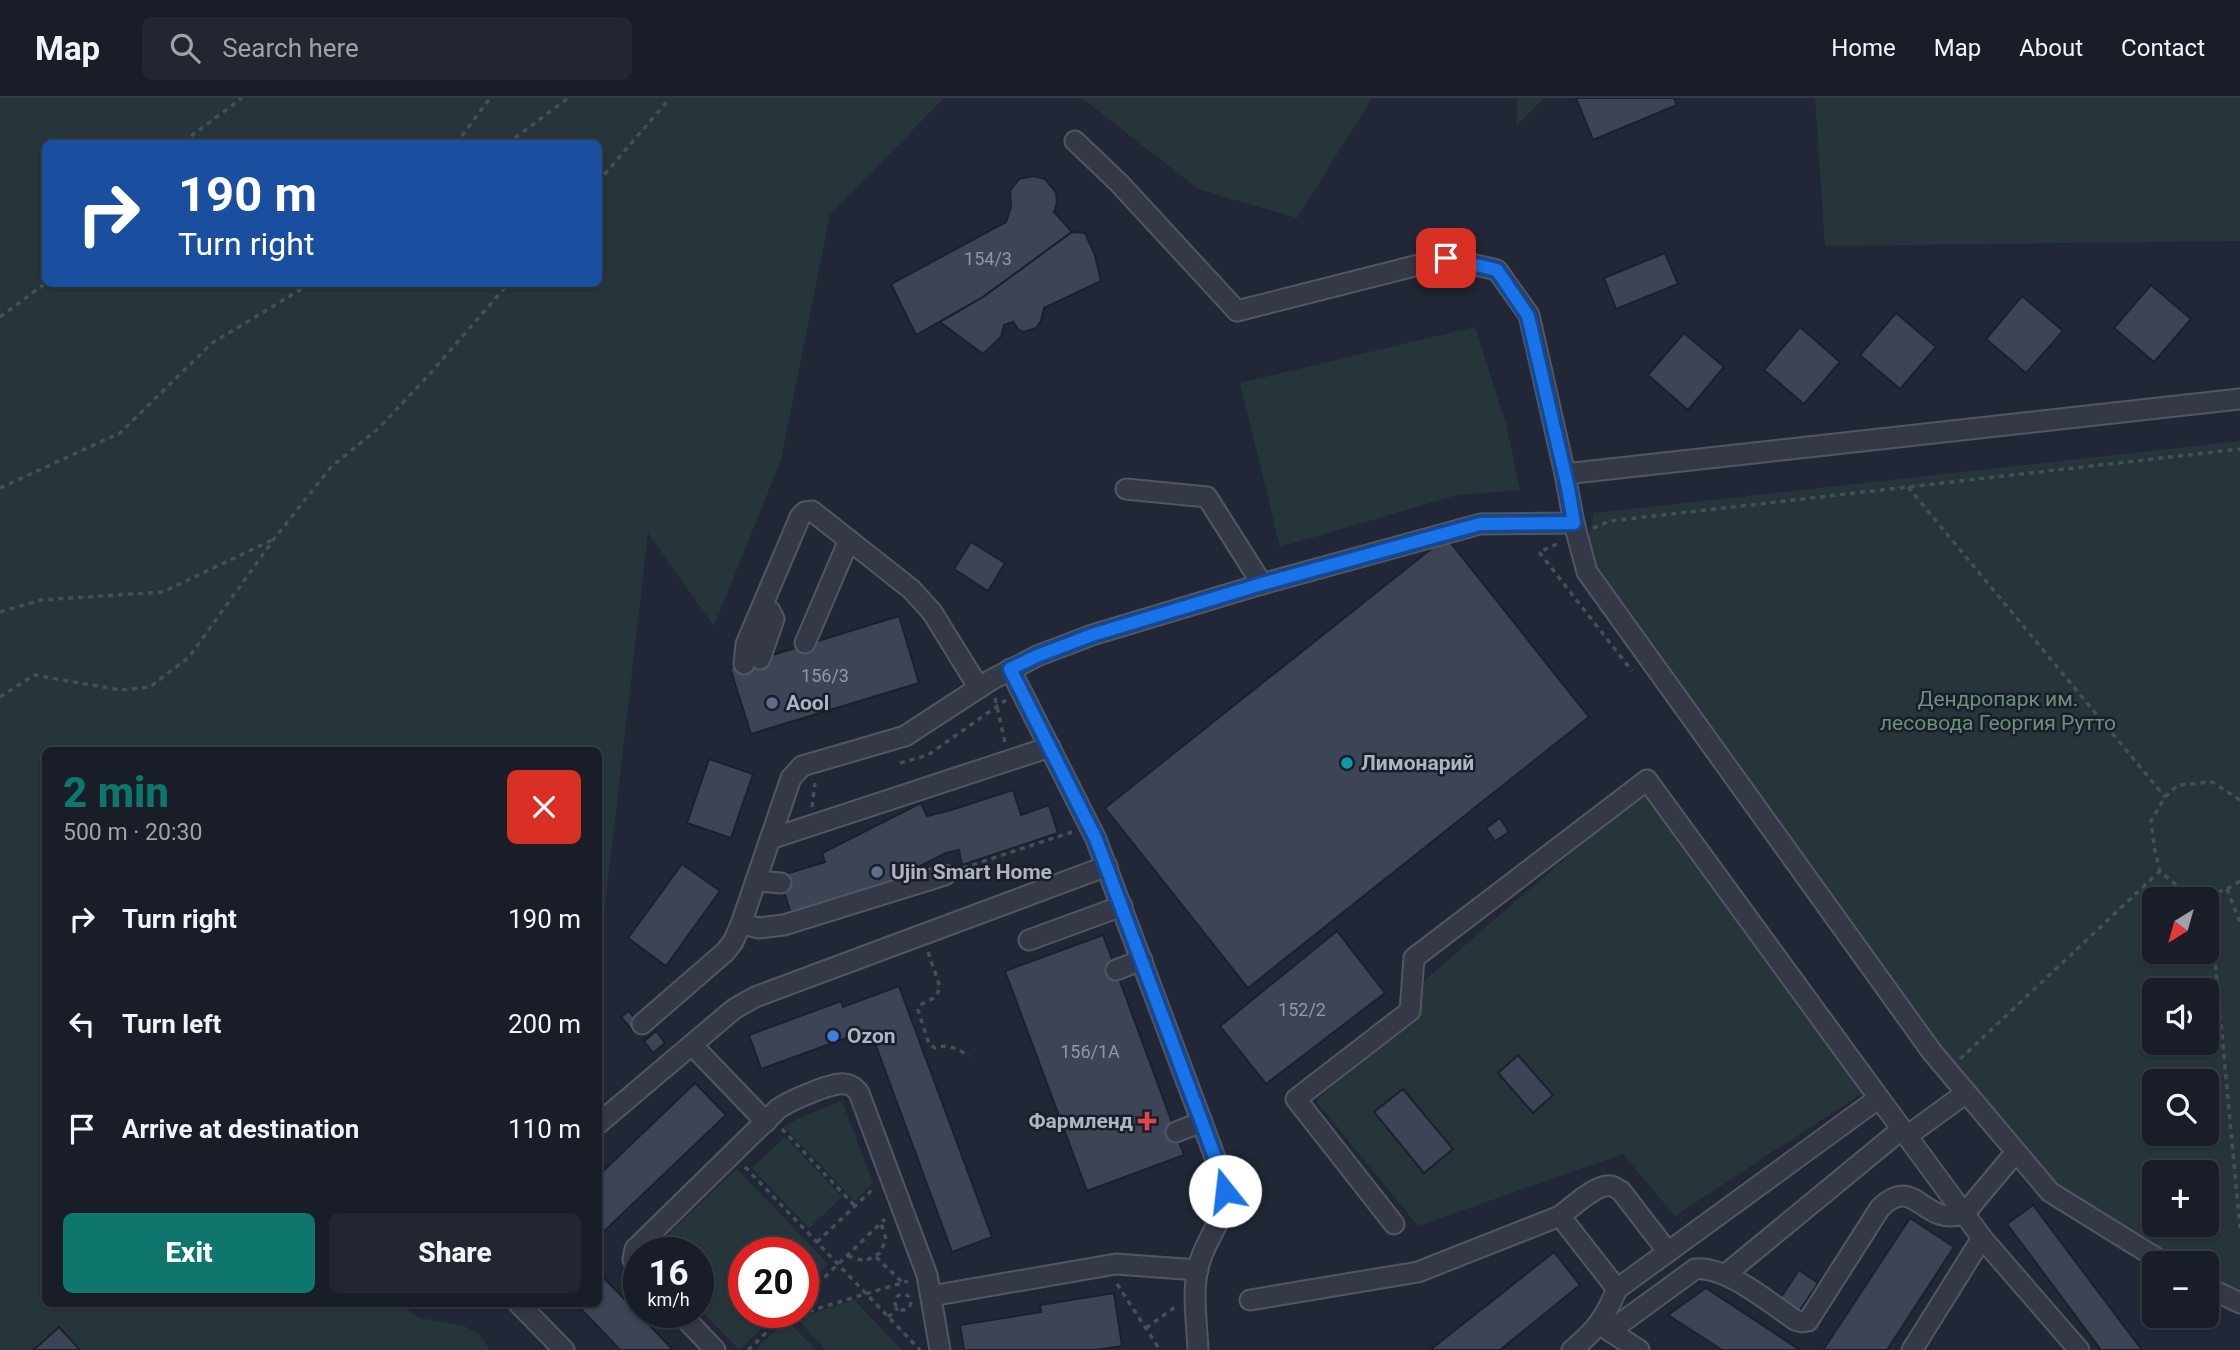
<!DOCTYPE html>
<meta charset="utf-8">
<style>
:root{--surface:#191d28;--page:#222630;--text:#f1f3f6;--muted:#9fa2a8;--line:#373b45;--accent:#0f766e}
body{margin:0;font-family:Roboto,sans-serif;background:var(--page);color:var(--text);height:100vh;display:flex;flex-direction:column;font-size:26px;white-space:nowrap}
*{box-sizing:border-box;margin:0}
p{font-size:23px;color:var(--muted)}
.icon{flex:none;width:38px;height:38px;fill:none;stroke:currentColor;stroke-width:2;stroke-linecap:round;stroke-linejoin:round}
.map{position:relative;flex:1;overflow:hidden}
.side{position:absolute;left:42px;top:649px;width:560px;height:560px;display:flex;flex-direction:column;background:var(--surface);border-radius:10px;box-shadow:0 2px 5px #0004,0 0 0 2px var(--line)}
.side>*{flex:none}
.top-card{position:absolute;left:42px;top:42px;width:560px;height:147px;border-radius:10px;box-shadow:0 2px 5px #0004,0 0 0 2px var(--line);background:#1a4fa0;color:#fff;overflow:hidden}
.needle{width:46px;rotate:217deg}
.fabs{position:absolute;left:2142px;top:789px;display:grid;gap:14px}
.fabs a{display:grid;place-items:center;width:77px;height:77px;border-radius:10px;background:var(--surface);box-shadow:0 2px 5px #0004,0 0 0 2px var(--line);font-size:35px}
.speed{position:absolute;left:623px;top:1139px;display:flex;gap:14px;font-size:35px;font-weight:700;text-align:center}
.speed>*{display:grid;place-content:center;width:91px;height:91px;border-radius:50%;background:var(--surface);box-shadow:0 2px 5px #0004,0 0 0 2px var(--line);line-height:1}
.speed small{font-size:18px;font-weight:400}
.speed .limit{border:10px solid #d22;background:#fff;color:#111}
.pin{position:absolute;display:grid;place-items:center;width:60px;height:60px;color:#fff;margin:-30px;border-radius:14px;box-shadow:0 4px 10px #0006}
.me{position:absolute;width:77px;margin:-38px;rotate:344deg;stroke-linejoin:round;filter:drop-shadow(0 0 5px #0008)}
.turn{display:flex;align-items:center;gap:24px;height:147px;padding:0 21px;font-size:32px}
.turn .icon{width:91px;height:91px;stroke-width:2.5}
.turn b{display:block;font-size:49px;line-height:60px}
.round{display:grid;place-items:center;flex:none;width:74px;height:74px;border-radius:10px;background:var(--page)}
.headline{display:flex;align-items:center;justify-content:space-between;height:119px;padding:0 21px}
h1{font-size:42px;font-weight:800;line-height:52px;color:var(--accent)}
.action{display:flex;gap:14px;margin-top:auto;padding:14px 21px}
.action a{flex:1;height:80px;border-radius:10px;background:var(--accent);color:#fff;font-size:28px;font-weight:800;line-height:80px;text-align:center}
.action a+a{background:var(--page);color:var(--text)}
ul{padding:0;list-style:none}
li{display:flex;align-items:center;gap:21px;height:105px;padding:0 21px}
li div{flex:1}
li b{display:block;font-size:26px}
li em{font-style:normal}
header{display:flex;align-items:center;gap:42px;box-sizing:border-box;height:98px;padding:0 35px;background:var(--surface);border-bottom:2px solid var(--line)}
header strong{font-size:33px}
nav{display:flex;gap:38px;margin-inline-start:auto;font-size:24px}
.search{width:490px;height:63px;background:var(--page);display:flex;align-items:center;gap:18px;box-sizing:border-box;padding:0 24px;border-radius:10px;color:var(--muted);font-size:26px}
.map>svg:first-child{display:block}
.green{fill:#26353a;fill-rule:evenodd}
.building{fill:#3d4456;stroke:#1c202d;stroke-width:2}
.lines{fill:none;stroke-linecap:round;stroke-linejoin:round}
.minor-casing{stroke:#525664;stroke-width:23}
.path{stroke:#435157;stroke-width:3.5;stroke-dasharray:5 5;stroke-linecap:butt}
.minor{stroke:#353947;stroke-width:19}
.route-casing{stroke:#114b97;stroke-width:18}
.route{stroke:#1a73e8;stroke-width:12}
.service-dot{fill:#5c6f8a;stroke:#1a1e2b;stroke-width:2.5}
.culture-dot{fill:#0f9aa8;stroke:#1a1e2b;stroke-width:2.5}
.shop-dot{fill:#3f7fe0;stroke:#1a1e2b;stroke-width:2.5}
.health-dot{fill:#e0444e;stroke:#1a1e2b;stroke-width:2.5}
.labels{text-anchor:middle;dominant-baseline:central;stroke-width:5;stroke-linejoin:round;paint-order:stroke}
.number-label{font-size:18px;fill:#9297a8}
.park-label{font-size:21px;fill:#689379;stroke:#1a1e2b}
.poi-label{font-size:21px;font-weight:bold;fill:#afb3c3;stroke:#1a1e2b;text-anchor:start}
</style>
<header>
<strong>Map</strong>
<div class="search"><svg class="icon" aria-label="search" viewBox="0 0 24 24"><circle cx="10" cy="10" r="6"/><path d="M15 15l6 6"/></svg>Search here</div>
<nav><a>Home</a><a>Map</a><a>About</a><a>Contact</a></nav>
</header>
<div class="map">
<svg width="2240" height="1252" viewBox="0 0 2240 1252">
<rect width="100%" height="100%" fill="#212736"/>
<!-- green -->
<g class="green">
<path d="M0,0H944L830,117L781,362L714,528L648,435L599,860L598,653H46V1206H401L419,1220L462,1227L479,1236L490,1252H0ZM46,46H598V186H46Z"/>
<polygon points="1082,0 1372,0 1297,120 1198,91"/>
<polygon points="1518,0 1544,0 1516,28"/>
<polygon points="1815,0 2240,0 2240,143 1825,148"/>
<polygon points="1475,229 1506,326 1520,392 1457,397 1280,449 1240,285"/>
<path d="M2240,343V1196L2207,1180V1166L2182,1165L2053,1087L1940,947L1584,455L1594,415ZM2154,802H2207V854H2154ZM2154,892H2207V945H2154ZM2154,984H2207V1036H2154ZM2154,1074H2207V1127H2154Z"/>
<polygon points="1644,692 1870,990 1675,1118 1623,1056 1418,1128 1316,1003 1418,912 1425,882"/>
<polygon points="842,1003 873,1085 855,1103 784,1029 799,1020"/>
<polygon points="785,1039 842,1099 809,1130 752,1070"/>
<polygon points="737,1071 828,1166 803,1191 803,1155 744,1155 744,1214 778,1215 739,1252 698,1209 698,1155 652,1155 652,1151"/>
<polygon points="854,1202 902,1252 825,1252 797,1220"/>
<polygon points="788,1223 816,1252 755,1252 784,1225"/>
</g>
<!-- building -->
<g class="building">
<polygon points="1576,0 1674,0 1677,7 1593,42"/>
<polygon points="1033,78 1045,81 1056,94 1057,105 1054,114 1072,134 983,199 916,237 891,186 1006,124 1011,109 1010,93 1019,81"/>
<polygon points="1072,134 1085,135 1095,157 1101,183 1044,210 1041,223 1036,230 1023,234 1019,232 1013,224 1004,227 1001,239 983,256 940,224 983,199"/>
<polygon points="1665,155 1678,186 1616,211 1604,180"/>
<polygon points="2151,187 2191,221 2154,264 2114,230"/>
<polygon points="2022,198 2063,233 2026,275 1986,241"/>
<polygon points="1896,215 1936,249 1900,291 1860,257"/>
<polygon points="1800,229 1840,264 1804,306 1764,272"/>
<polygon points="1684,235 1724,269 1688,312 1648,277"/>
<polygon points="1446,439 1589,619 1248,890 1105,710"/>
<polygon points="971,444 1005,465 988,493 954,471"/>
<polygon points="899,518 919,585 751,636 730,570"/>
<polygon points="709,661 753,676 731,740 687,725"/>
<polygon points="1013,692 1021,717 1049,707 1058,735 962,767 959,752 946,755 883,787 791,816 779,778 825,764 822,755 921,705 927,718 951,712"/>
<polygon points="1500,720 1509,734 1495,743 1486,730"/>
<polygon points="682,766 720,793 666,868 628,840"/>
<polygon points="1337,833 1385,895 1266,986 1220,928"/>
<polygon points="1103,837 1184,1057 1087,1093 1005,873"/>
<polygon points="899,888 992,1139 952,1154 876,948 866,943 863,934 761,971 749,937 841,903 843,909"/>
<polygon points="629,913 639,926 632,932 621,919"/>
<polygon points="656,933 665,945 653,955 644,943"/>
<polygon points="1518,957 1553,997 1533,1015 1498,975"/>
<polygon points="695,985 726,1017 598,1139 598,1078"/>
<polygon points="1403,991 1453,1051 1424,1075 1374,1014"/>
<polygon points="2033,1107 2142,1252 2101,1252 2007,1126"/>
<polygon points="1910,1120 1954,1149 1887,1252 1823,1252"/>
<polygon points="1554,1154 1580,1187 1500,1252 1430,1252"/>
<polygon points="1799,1172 1818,1185 1798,1215 1779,1202"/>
<polygon points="598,1174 636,1213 673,1252 620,1252 608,1239 576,1206 598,1206"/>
<polygon points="1706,1190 1800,1252 1722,1252 1668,1217"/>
<polygon points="1114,1195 1122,1248 1095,1252 964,1252 960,1227 1041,1214 1040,1207"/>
<polygon points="59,1229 80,1252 32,1252 37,1249"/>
</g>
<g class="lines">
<!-- minor casing -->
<g class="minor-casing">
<g id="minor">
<polyline points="1075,43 1119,85 1237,213 1446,160 1497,172 1529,217 1565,376"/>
<polyline points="1126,391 1207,399 1262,486 1480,426 1574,425"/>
<polyline points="805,545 849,442"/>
<polyline points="760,561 774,521 770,513 762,509"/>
<polyline points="744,566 746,546 800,419 805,414 812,413 911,491 932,514 979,590"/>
<path d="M1010,571L1096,741L1222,1078C1231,1124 1207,1132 1198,1170C1192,1196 1197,1226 1198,1252"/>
<polyline points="770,741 1050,649"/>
<polyline points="756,783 781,785"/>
<polyline points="741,826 759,830 784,827 945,777"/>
<polyline points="1029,842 1122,808"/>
<polyline points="1116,872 1142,862"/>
<polyline points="642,926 725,854 733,844 741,826 791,680 802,668 905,638 991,582 1037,558 1092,537 1262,486"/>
<polyline points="692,947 766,1024"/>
<polyline points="598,1026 734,911 755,899 1107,768"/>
<polyline points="1176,1034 1202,1024"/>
<polyline points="1907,1038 1966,995"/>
<path d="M1560,1118C1571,1110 1597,1085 1611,1088C1614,1088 1618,1092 1621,1093L1668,1154"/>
<polyline points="1394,1126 1296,1001 1410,913 1414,860 1647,682 1879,1000"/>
<polyline points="2166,1166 2050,1094 1932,954 1587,474 1574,425 1565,376 2240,301"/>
<path d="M639,1173L633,1161L635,1151L778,1011C789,1003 832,984 845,986C852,987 855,990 859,995L927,1177L940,1252"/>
<polyline points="1726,1176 1902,1031"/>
<polyline points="2207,1189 2240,1205"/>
<polyline points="931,1198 1116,1166 1198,1172"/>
<polyline points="1250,1202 1418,1174 1560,1118 1617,1191"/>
<polyline points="519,1206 564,1252"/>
<polyline points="679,1214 715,1252"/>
<polyline points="1602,1228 1639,1252"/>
<path d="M1610,1233L1695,1171C1725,1167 1770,1205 1795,1222L1802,1224L1808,1223L1880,1110C1915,1075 1922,1129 1964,1116L2016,1054"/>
<path d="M1572,1252C1596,1232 1605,1220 1617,1191L1879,1000L1982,1140"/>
<polyline points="1912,1252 1982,1140 2079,1252"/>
</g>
</g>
<!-- path -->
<g class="path">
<polyline points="185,46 191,38 242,0"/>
<polyline points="456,46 490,0"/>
<polyline points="507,46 568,0"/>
<polyline points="598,84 670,0"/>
<polyline points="0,219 46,185"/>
<polyline points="1908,389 2165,699"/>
<polyline points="0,390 120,335 212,245 310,186"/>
<polyline points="1593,430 1610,423 2240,351"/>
<polyline points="1557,446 1539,454 1632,573"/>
<polyline points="0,514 41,502 163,494 272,442"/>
<polyline points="0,599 34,577 120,592 150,589 189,559 274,441 331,369 379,330 427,279 508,186"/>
<polyline points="995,600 1005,644"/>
<polyline points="900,665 928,657 1006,602"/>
<polyline points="2240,702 2212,684 2178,687 2165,699 2151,723 2155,753 2160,773 2184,794 2209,797 2227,791 2240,783"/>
<polyline points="812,709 815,685"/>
<polyline points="963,770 1072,734"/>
<polyline points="2227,791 2240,824"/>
<polyline points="2209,797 2240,1130"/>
<path d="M928,854L940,889L936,899L920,907L918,912L929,946L935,950C949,945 957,951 969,958"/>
<polyline points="1960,961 2160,773"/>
<polyline points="782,1031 855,1108"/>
<polyline points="745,1069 920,1252"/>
<polyline points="817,1144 874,1090"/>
<polyline points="848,1158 865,1163 880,1155 886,1141 881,1125"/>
<polyline points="876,1159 902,1184"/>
<polyline points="1117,1186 1160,1252"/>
<circle cx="903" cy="1204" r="8"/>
<polyline points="803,1200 885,1121"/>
<polyline points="888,1219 898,1210"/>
<polyline points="780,1222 908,1183"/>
<polyline points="1146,1230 1175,1209"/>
<polyline points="748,1252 788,1214"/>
</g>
<!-- minor -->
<use href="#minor" class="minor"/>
</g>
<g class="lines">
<!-- route casing -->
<g class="route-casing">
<polyline id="route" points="1225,1093 1222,1078 1096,741 1010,571 1037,558 1092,537 1262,486 1480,426 1574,425 1568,390 1528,218 1497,172 1446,160"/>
</g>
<!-- route -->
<use href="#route" class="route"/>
</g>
<!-- markers -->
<g class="service-dot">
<circle cx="772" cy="605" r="7"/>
<circle cx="877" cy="774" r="7"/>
</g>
<circle class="culture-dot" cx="1347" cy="665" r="7"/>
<circle class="shop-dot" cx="833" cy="938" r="7"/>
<path class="health-dot" d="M1143.5 1012.5h7v7h7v7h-7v7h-7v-7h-7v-7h7z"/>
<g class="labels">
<!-- number labels -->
<g class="number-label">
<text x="988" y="160">154/3</text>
<text x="825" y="577">156/3</text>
<text x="1302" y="911">152/2</text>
<text x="1090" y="953">156/1А</text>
</g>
<!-- park labels -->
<g class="park-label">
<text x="1998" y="601">Дендропарк им.<tspan x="1998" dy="24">лесовода Георгия Рутто</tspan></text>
</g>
<!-- poi labels -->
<g class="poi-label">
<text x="786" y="605">Aool</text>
<text x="1361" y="665">Лимонарий</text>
<text x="891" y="774">Ujin Smart Home</text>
<text x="847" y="938">Ozon</text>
<text x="1133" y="1023" text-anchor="end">Фармленд</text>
</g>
</g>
</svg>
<div class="fabs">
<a><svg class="needle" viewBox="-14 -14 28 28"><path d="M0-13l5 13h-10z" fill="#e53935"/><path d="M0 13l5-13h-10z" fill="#9fa2a8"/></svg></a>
<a><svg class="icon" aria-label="sound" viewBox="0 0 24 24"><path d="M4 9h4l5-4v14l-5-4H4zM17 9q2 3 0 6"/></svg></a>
<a><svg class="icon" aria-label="search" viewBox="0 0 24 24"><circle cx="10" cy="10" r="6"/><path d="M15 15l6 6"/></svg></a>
<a>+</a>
<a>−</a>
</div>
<div class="speed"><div>16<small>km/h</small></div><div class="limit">20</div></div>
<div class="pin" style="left:1446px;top:160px;background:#d93025"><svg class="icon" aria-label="arrive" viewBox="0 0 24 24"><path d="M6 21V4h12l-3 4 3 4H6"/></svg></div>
<svg class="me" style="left:1225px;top:1093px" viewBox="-20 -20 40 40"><circle r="19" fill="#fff"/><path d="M0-13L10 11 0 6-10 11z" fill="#1a73e8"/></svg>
<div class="top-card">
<div class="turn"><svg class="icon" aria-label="right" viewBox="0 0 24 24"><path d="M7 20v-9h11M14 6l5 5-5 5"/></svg><div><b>190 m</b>Turn right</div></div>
</div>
<section class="side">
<div class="headline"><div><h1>2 min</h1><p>500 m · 20:30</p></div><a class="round" style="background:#d93025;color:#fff"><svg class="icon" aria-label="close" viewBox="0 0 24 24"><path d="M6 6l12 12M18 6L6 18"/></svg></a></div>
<ul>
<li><svg class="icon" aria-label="right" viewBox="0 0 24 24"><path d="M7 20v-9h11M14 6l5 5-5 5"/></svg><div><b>Turn right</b></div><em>190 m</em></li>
<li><svg class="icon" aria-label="left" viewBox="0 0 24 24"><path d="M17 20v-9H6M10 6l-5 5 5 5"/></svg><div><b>Turn left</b></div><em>200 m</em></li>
<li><svg class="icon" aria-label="arrive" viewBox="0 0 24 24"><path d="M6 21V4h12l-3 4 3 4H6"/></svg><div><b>Arrive at destination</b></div><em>110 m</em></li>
</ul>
<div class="action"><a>Exit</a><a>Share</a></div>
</section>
</div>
